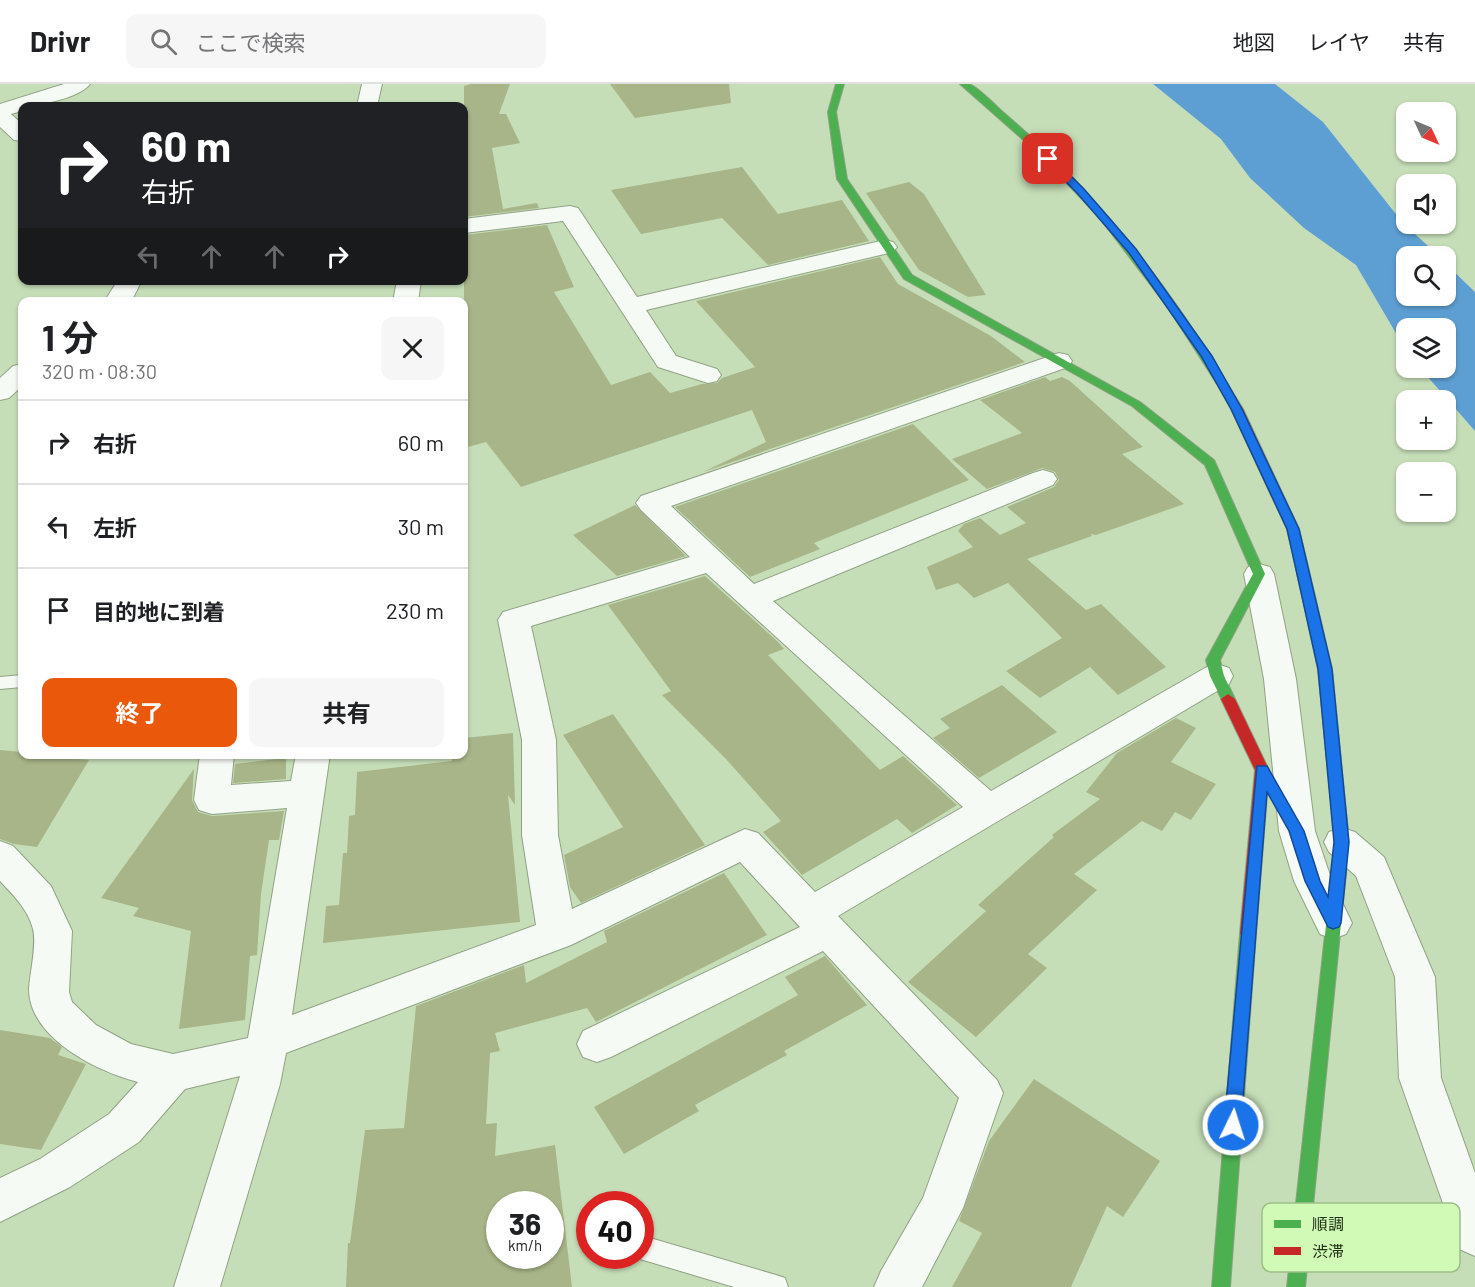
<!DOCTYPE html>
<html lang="ja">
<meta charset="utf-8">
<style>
:root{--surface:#fff;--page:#f6f6f6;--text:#202124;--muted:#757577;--line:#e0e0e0;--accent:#ea580c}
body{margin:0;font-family:Barlow,"Noto Sans JP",sans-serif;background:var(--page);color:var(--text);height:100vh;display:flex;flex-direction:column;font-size:22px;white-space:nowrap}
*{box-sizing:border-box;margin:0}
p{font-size:20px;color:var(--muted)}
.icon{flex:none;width:33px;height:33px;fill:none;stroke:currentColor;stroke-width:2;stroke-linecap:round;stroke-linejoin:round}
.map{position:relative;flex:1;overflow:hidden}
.side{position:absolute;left:18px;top:213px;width:450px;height:462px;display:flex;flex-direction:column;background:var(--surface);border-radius:12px;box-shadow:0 2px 4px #0004}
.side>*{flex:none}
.hud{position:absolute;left:18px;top:18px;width:450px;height:183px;border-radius:12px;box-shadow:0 2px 4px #0004;background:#202124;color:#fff;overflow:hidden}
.needle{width:39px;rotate:134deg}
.fabs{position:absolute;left:1396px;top:18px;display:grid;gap:12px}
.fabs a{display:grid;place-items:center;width:60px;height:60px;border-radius:12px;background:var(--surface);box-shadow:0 2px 4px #0004;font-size:30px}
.speed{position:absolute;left:486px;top:1107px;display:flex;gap:12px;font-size:30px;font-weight:700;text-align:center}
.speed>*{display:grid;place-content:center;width:78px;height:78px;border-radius:50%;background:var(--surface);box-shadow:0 2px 4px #0004;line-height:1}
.speed small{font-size:15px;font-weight:400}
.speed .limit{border:9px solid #d22;background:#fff;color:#111}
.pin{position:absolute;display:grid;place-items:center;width:51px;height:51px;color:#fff;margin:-26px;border-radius:12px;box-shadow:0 3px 9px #0006}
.me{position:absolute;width:66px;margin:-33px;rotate:4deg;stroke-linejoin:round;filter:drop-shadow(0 0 4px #0008)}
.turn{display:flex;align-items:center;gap:21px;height:126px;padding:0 24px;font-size:27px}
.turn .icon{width:78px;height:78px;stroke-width:2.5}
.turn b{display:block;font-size:42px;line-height:51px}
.lanes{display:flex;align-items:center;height:57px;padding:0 24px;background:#0003;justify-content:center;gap:30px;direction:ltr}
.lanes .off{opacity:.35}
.round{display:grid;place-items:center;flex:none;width:63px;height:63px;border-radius:12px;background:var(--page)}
.summary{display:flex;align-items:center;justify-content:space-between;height:102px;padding:0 24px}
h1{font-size:36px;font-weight:700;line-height:45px}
.cta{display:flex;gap:12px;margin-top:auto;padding:12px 24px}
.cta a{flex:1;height:69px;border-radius:12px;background:var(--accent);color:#fff;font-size:24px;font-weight:700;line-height:69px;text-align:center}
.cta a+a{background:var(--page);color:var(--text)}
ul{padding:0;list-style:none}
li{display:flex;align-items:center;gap:18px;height:84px;padding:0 24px;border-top:2px solid var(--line)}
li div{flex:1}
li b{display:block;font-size:22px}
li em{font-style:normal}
header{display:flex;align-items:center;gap:36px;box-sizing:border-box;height:84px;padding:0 30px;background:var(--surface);border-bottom:2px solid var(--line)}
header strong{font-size:28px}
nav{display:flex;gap:33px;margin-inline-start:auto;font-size:21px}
.search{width:420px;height:54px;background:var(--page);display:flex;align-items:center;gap:15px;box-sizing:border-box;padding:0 21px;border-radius:12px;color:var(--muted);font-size:22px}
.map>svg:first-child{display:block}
.water{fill:#5e9fd3}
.building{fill:#a8b588;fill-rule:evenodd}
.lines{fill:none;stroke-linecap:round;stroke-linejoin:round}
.lane-casing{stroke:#90a284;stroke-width:2}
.street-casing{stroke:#90a284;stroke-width:2}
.fast-casing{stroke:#90a284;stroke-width:2}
.jam-casing{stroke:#90a284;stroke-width:2}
.lane{fill:#f6faf4;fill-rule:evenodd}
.street{fill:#f6faf4;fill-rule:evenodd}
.fast{fill:#4caf50;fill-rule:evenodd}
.jam{fill:#c62828;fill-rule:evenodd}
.route{fill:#1a73e8;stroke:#114b97;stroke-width:1.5}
.key{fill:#d0fab6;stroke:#9cbe86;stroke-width:1.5}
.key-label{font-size:16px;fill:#213116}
</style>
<header>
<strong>Drivr</strong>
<div class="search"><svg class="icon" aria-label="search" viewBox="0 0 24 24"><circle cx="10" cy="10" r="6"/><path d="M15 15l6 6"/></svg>ここで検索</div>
<nav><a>地図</a><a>レイヤ</a><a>共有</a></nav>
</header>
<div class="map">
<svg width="1475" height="1203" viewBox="0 0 1475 1203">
<rect width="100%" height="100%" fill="#c6deb8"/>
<!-- water -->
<polygon class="water" points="1153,0 1275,0 1323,38 1403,139 1439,172 1407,172 1407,212 1446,212 1446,180 1475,208 1475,347 1420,284 1446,284 1446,244 1407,244 1407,268 1356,181 1304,144 1250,94 1221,55"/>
<!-- building -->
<g class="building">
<polygon points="471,0 510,0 499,30 506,30 520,59 492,64 503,125 537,119 539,124 464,133 464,2"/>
<polygon points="610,0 729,0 731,19 635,34"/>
<polygon points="742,83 778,130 842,116 869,157 768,181 722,134 641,150 611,106"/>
<polygon points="909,98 924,110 986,211 968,213 919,186 866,109"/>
<polygon points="547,141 574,203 554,208 611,301 650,288 670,309 702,300 717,299 722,294 755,283 696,217 880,173 898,200 991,252 1025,278 703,388 766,358 752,326 521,403 486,358 464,364 464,151"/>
<polygon points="1045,293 1050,297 1062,293 1070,297 1143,363 1122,370 1184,420 1096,451 1090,450 1092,452 1027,475 1086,526 1101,520 1166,583 1118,611 1090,583 1040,614 1006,587 1062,554 1008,499 974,514 958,499 936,506 927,483 973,463 958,447 964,440 980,434 1000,451 1026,439 1007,423 1054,403 1059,396 1055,388 1042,384 987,405 952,375 1022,349 980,316"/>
<polygon points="913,340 969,396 814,459 820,465 750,493 675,423"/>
<polygon points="635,421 686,472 617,492 573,451"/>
<polygon points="705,492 777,557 784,565 768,571 880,686 903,672 957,721 912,749 897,735 802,791 763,748 781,737 726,675 662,611 671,607 608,521"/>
<polygon points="1002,601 1057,648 979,694 933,654 950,644 940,635"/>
<polygon points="613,630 705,761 581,819 570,803 564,771 623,743 563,651"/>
<polygon points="1176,634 1196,644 1171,678 1216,700 1191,736 1175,728 1162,747 1142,737 1074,790 1097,806 1028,870 1047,884 976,953 908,898 986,827 978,821 1054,753 1052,751 1100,715 1086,708 1117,669"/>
<polygon points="513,649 515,721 508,711 520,838 323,859 326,822 339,821 343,769 347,769 349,732 355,731 357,688 452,677 452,670 464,670 464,654"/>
<polygon points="0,666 22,668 22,670 89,676 37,763 14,760 0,755"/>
<polygon points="286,674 286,695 233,699 235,680"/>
<polygon points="194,685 192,716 198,728 212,732 284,727 279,756 269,756 261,810 257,871 250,872 245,936 179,945 191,847 133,832 139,824 101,814"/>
<path d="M724,789L767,851L596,938L587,924L495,949L500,967L490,969L486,1040L497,1039L495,1072L555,1061L572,1203H346L348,1159H350L365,1046L404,1044L416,922L524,881L526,899L607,858L604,847ZM500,1120H550V1172H500Z"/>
<polygon points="825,872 867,921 784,967 787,971 695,1021 699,1027 624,1070 594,1023 798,911 785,893"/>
<polygon points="0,946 50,954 62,963 58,971 86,980 41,1066 0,1060"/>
<polygon points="1034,995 1160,1077 1123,1133 1107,1122 1071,1203 952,1203 982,1149 959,1137 989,1057"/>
</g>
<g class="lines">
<!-- lane casing -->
<g class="lane-casing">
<g id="lane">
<polygon points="22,591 22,603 0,605 0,593"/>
<polygon points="640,1151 776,1191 785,1194 788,1203 734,1203 640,1175 631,1172 640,1172"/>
</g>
</g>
<!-- street casing -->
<g class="street-casing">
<g id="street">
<path d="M64,0H90C80,14 39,22 22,22V27L11,30L22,40V57L14,56L0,43V20Z"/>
<polygon points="362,0 382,0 377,22 357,22"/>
<polygon points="570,122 578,124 637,213 885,156 893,158 897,163 893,168 646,226 676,272 717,285 721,291 717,297 708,299 658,283 563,137 464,149 464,135"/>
<polygon points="118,196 142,196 131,218 104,218"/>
<polygon points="397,196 421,196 418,218 393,218"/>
<path d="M1059,269L1068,271L1072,277L1068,283L671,422L754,500L1033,389L1043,386L1053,389L1057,395L1053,401L773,517L991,707L1205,584L1217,580L1229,584L1233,592L1229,600L838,832L997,996L1003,1009L963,1124L922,1203H874L881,1187L923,1114L959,1014L823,867L611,973L597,978L583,973L577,960L583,947L800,843L740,778L571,861L286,969L280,1000L220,1203H174L240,992L185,1005L139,1058L70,1103L0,1138V1094L40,1075L109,1030L138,998C98,988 29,954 29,905C30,888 37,861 33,845C28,825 13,811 0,797V757L13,762L51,802L72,847L69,908L72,918L96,941L131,960L173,970L248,954L287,724L212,730L199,726L194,716L200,670H234L231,701L291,697L296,670H330L292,931L536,841L522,751V656L498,536L503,528L690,473L641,426L636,419L641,412ZM706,489L963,723L815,808L758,749L745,745L572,825L558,751L556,656L531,542Z"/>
<polygon points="22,280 22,302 9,314 0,316 0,294 13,282"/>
<polygon points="1259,480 1270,483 1274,490 1296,595 1315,747 1332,797 1352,839 1346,850 1333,855 1320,850 1294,797 1279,747 1264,595 1244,490 1248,483"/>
<polygon points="1342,744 1355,748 1384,773 1435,893 1441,994 1475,1089 1475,1172 1459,1165 1399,994 1395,893 1356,792 1329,768 1324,758 1329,748"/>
</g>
</g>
<!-- fast casing -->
<g class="fast-casing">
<g id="fast">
<polygon points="836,0 844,0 836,28 847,95 912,191 1140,318 1214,376 1265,490 1220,576 1224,592 1235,615 1233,618 1223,618 1210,592 1206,576 1253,490 1205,381 1132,322 904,195 837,95 828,28"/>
<path d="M960,0C963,0 966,0 969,0C978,3 996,22 1004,29C1094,106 1166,197 1226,298L1225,300H1217L1169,225L1099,133L1037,68Z"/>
<polygon points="1299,466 1305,470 1332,585 1349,758 1305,1203 1287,1203 1335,758 1318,585 1293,470"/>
<polygon points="1248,842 1254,844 1256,849 1230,1203 1212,1203 1240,849 1242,844"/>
</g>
</g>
<!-- jam casing -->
<g class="jam-casing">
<g id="jam">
<polygon points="1221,295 1225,296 1243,325 1299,445 1305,470 1303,473 1299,474 1293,470 1287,445 1231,325 1216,298"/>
<polygon points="1228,610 1235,615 1269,686 1256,849 1254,854 1248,856 1242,854 1240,849 1255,686 1221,615"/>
</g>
</g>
<!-- lane -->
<use href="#lane" class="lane"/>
<!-- street -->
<use href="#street" class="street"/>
<!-- fast -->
<use href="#fast" class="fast"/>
<!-- jam -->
<use href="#jam" class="jam"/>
</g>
<!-- route -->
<polygon class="route" points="1045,73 1052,73 1084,105 1136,165 1212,272 1242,325 1299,445 1332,585 1349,758 1341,839 1339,843 1333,845 1328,843 1305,797 1289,747 1267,708 1241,1041 1239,1046 1233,1049 1227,1046 1224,1041 1257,682 1267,682 1304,747 1320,797 1328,813 1334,758 1318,585 1287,445 1231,325 1201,272 1129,169 1077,109 1045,77"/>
<!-- legend -->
<rect x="1262" y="1119" width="198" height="69" rx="9" class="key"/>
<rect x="1274" y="1136" width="27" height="8" fill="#4caf50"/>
<rect x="1274" y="1163" width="27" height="8" fill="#c62828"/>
<g class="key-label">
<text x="1312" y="1146">順調</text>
<text x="1312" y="1173">渋滞</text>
</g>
</svg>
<div class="fabs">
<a><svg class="needle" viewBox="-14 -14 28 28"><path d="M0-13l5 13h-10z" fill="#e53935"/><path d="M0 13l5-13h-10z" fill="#757577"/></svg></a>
<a><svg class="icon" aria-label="sound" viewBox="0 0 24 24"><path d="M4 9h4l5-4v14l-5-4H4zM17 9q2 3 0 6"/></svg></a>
<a><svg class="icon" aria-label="search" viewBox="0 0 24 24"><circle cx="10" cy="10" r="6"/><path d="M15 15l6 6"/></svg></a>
<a><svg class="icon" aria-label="layers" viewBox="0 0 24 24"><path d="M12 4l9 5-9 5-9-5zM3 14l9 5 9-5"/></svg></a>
<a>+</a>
<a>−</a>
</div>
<div class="speed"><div>36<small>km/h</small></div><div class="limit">40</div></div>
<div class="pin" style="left:1048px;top:75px;background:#d93025"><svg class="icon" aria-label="arrive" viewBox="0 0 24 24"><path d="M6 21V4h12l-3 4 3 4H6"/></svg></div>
<svg class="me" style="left:1233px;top:1041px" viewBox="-20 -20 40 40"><circle r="17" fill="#1a73e8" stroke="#fff" stroke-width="3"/><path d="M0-11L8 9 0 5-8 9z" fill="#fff"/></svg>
<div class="hud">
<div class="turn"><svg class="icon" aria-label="right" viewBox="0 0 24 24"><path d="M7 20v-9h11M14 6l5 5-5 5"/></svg><div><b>60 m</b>右折</div></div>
<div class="lanes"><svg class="icon off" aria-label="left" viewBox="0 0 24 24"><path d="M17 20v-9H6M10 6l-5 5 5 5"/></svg><svg class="icon off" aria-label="ahead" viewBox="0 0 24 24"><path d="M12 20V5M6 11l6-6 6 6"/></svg><svg class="icon off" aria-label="ahead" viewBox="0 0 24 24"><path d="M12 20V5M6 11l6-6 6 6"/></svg><svg class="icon" aria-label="right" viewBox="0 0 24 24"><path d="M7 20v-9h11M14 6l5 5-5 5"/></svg></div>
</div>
<section class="side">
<div class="summary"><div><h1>1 分</h1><p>320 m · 08:30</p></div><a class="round"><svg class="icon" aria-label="close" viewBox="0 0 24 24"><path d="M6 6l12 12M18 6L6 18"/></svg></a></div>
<ul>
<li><svg class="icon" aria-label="right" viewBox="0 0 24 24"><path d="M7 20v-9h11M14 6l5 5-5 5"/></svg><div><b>右折</b></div><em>60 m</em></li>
<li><svg class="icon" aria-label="left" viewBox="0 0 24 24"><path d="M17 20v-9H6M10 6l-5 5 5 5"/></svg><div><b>左折</b></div><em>30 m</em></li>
<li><svg class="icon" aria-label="arrive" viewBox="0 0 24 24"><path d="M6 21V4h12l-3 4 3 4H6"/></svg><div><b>目的地に到着</b></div><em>230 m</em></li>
</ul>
<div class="cta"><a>終了</a><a>共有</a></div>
</section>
</div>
